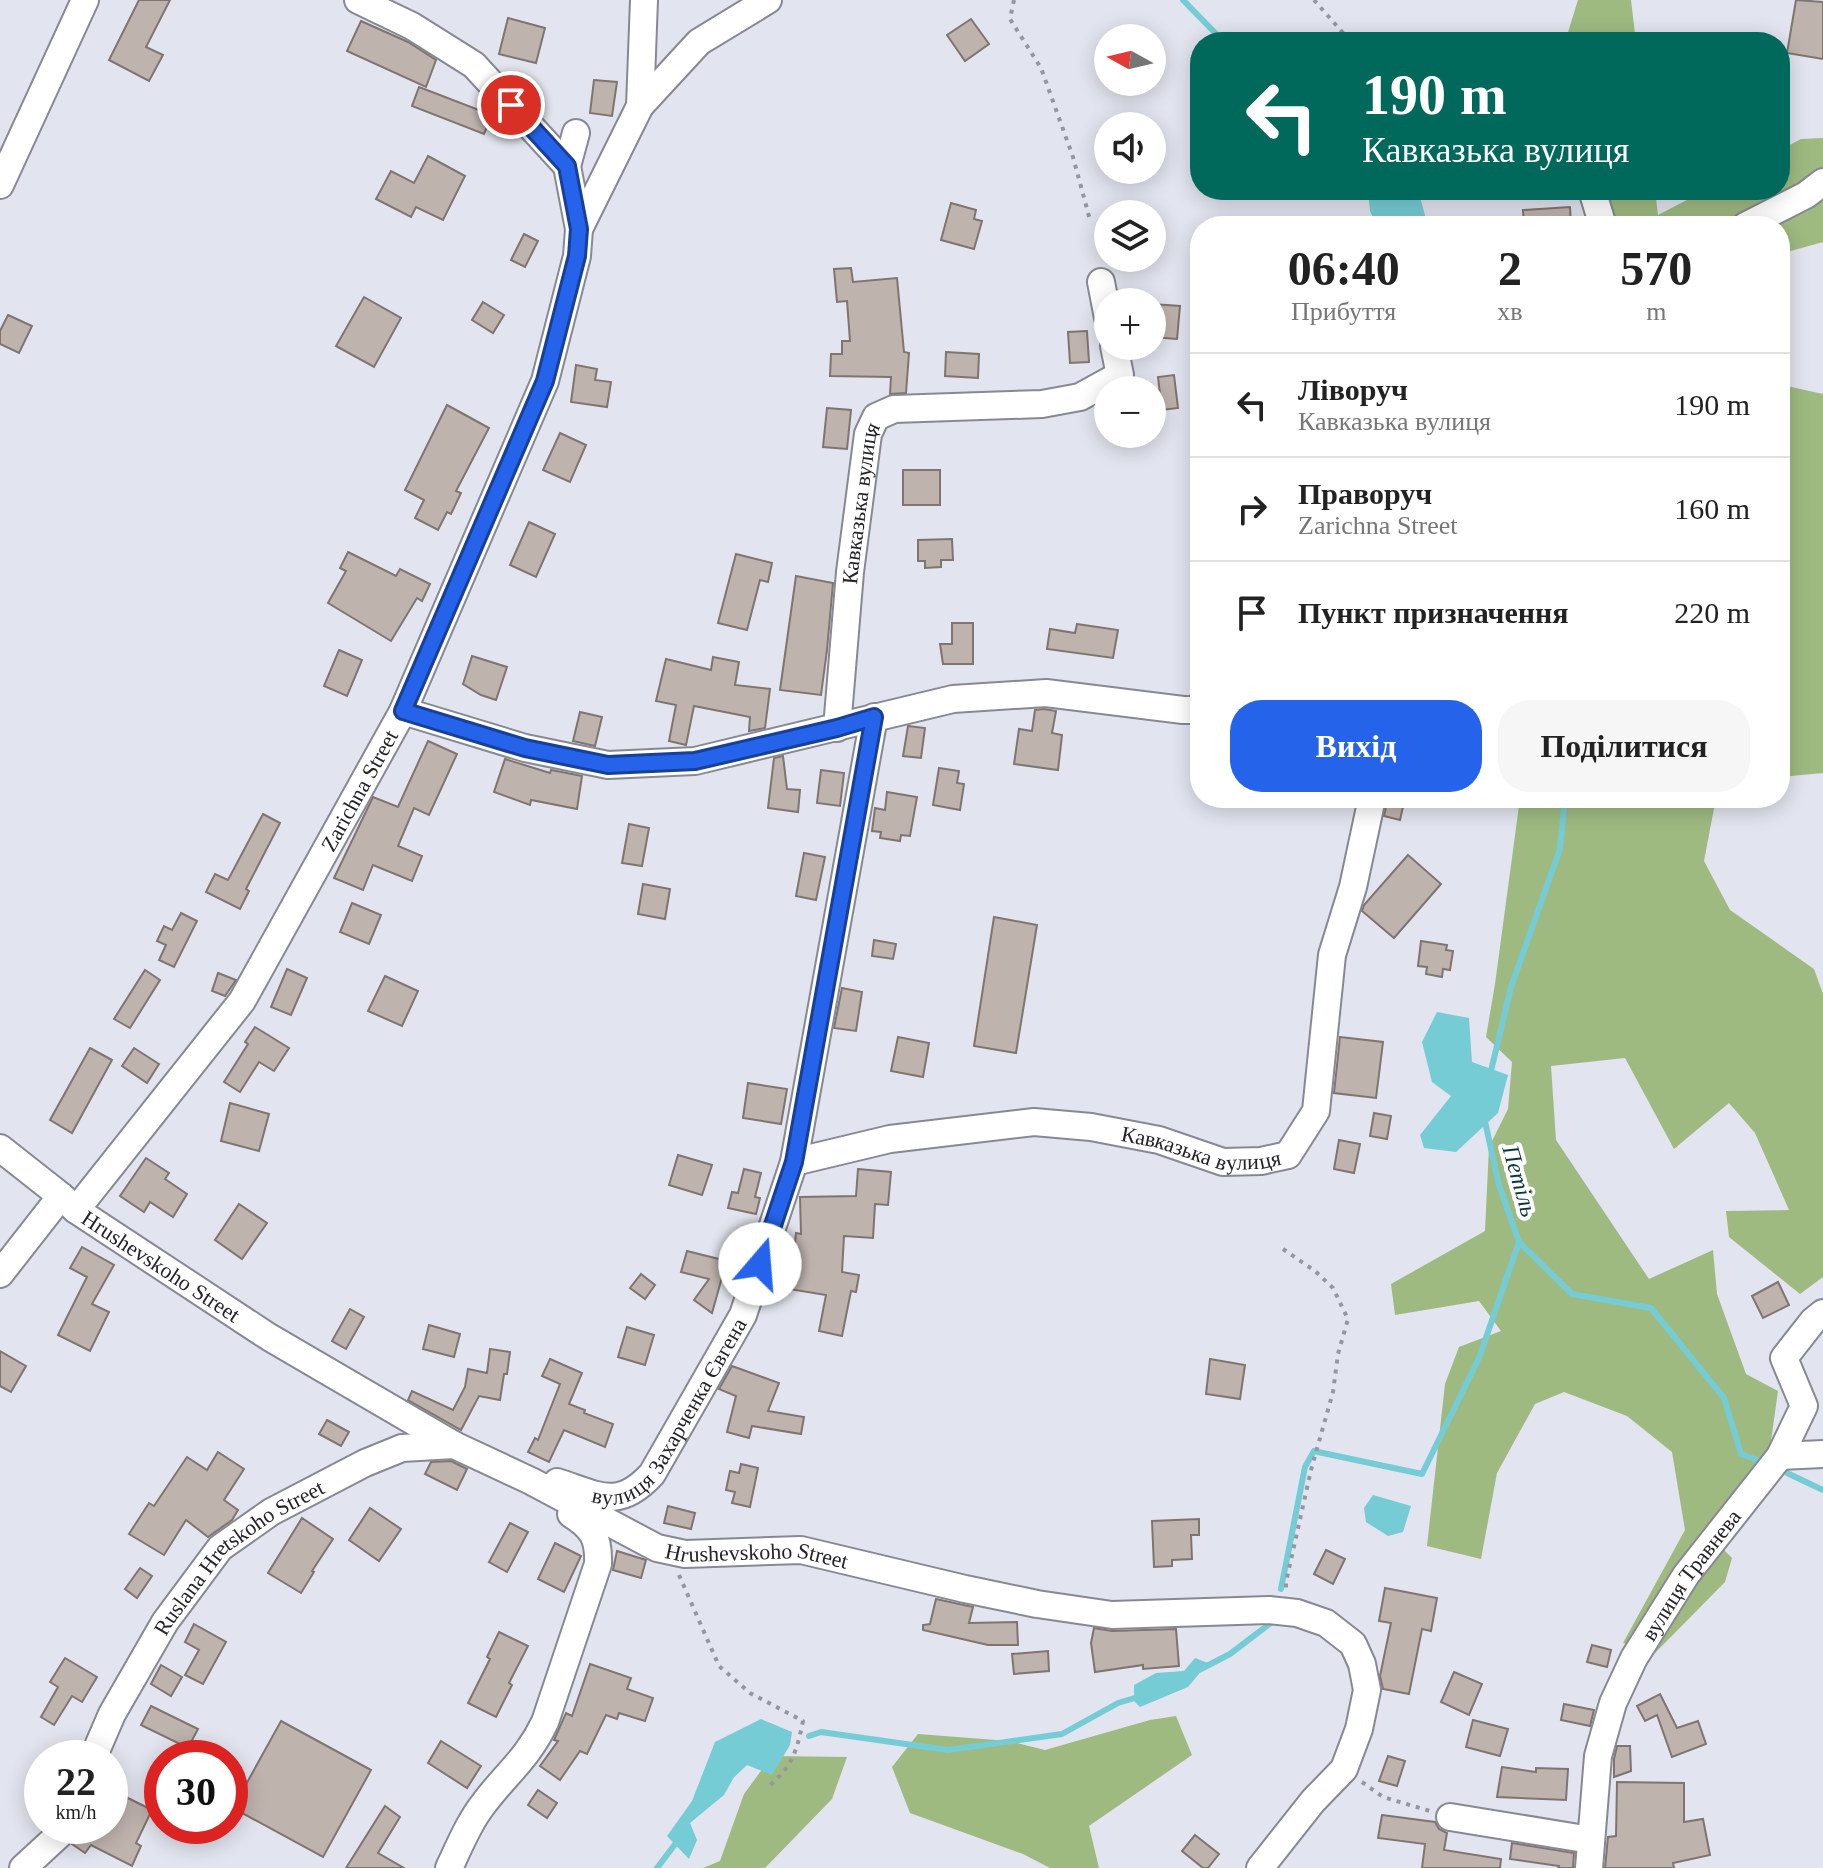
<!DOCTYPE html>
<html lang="uk">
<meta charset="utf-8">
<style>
:root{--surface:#fff;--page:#f6f6f6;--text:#222;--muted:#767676;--line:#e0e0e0;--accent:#2563eb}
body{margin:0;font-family:"Times New Roman",serif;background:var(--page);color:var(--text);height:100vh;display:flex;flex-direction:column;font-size:30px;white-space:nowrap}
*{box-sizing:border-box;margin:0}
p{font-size:26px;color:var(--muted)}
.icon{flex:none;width:44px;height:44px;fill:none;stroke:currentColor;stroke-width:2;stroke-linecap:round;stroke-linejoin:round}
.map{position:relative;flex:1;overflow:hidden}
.sheet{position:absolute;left:1190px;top:216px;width:600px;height:592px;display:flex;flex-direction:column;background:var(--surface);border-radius:32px;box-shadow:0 4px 20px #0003}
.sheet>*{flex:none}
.banner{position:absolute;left:1190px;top:32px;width:600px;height:168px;border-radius:32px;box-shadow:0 4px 20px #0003;background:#00695c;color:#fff;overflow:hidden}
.needle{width:52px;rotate:278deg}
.tools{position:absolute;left:1094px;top:24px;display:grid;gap:16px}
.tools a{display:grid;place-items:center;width:72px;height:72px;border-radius:50%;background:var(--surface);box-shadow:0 4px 20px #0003;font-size:40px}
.speed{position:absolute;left:24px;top:1740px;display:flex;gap:16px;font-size:40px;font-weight:700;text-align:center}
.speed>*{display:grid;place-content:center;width:104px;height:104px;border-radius:50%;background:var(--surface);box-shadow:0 4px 20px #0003;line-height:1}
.speed small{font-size:20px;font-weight:400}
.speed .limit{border:12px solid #d22;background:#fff;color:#111}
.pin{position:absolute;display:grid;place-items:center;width:68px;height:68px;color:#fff;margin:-34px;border:4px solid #fff;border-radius:50%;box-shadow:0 2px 8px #0007}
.me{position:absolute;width:88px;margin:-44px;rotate:18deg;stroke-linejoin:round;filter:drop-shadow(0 0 6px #0008)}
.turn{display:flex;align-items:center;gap:28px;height:168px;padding:0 40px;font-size:36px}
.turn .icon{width:104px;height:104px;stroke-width:2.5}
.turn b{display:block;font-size:56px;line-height:68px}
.eta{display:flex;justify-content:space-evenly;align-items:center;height:136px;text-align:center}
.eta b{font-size:48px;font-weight:700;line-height:56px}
.action{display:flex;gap:16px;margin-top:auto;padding:16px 40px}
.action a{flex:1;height:92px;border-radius:32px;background:var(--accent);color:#fff;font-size:32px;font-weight:700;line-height:92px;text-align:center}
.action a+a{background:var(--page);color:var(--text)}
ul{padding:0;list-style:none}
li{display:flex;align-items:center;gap:24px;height:104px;padding:0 40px;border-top:2px solid var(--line)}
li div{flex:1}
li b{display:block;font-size:30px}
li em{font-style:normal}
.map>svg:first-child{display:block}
.forest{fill:#9eba81}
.water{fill:#75ccd5}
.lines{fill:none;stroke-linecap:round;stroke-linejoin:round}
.stream{stroke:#75ccd5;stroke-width:6}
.building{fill:#bfb3ae;stroke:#7f7570;stroke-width:2}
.minor-casing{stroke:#868993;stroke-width:30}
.path{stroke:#95969f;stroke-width:4;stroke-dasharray:4 6;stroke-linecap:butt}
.minor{stroke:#fff;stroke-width:26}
.route-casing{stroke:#184099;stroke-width:20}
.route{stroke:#2563eb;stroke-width:14}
.labels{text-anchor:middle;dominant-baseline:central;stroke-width:8;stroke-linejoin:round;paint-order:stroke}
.street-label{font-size:22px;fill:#232428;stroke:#fff}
.water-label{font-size:24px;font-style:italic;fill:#0b363a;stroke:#fff}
</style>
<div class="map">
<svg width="1823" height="1868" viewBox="0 0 1823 1868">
<rect width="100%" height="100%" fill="#e2e4ef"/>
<!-- forest -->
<g class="forest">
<polygon points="1578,0 1631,0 1636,42 1565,42"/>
<polygon points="1823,138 1823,242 1780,254 1780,226 1610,226 1600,190 1655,190 1658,215 1706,190 1780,190 1780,150 1801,139"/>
<polygon points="1787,386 1823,394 1823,773 1780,777 1780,388"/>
<polygon points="1520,798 1716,798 1704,861 1730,910 1814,969 1823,994 1823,1277 1800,1294 1729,1237 1726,1211 1789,1210 1755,1133 1729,1103 1674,1149 1625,1058 1551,1066 1556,1140 1649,1279 1713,1250 1717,1294 1746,1374 1778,1391 1770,1448 1709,1535 1732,1558 1725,1582 1655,1653 1623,1643 1685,1530 1672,1452 1627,1416 1564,1392 1535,1404 1497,1473 1481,1559 1427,1546 1445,1384 1459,1347 1501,1331 1479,1301 1395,1315 1391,1284 1485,1231 1489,1147 1508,1109 1512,1062 1486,1037 1495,984"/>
<polygon points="1176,1716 1192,1755 1089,1826 1099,1868 1050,1868 1023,1854 910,1813 892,1767 918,1734 1009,1741 1045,1750 1150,1720"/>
<polygon points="772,1756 847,1757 832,1799 765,1868 703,1868 720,1861 744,1794"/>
</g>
<!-- water -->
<g class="water">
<polygon points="1368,190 1418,190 1428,226 1377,226 1370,211"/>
<polygon points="1437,1012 1469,1018 1472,1062 1508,1075 1498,1113 1456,1152 1424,1148 1420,1135 1451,1096 1432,1082 1422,1042"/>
<polygon points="1373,1495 1411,1506 1403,1532 1388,1536 1366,1522 1364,1508"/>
<polygon points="1195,1658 1208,1663 1188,1687 1140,1707 1134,1701 1134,1685 1156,1673 1184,1671"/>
<polygon points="761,1719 792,1732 790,1745 772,1775 742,1763 724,1795 690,1823 697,1840 689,1859 667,1836 692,1801 715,1742"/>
</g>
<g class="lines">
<!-- stream -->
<g class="stream">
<polyline points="1183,0 1224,42"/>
<polyline points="1490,1075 1511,987 1560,849 1565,798"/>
<polyline points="1484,1117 1499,1185 1519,1242 1572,1294 1651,1308 1724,1398 1741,1454 1757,1460"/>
<polyline points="1318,1452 1422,1474 1479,1358 1519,1242"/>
<polyline points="1787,1473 1823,1490"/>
<polyline points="1281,1589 1305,1467 1314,1451"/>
<polyline points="1199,1670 1230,1654 1276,1619"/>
<polyline points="809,1736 821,1732 948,1750 1062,1734 1118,1703 1138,1697"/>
<polyline points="732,1775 750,1758"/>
<polyline points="657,1868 679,1839"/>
</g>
</g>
<!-- building -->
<g class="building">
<polygon points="139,0 170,0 146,47 163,55 149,81 109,60"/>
<polygon points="1796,0 1823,2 1823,59 1787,53"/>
<polygon points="508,18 545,28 536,63 499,54"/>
<polygon points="971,19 989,44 965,61 947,35"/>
<polygon points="361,21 408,42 436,60 426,87 347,51"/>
<polygon points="594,80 617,82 612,116 590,113"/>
<polygon points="419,87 492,115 484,134 412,106"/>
<polygon points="428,156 465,176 443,220 416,207 411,217 376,199 391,171 414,183"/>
<polygon points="951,203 976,210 974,219 982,221 974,249 941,240"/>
<polygon points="1570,207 1571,226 1524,226 1523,210"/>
<polygon points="524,234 538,241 525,267 511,260"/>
<polygon points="851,268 853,282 897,278 904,352 909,353 906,393 890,394 891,377 830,376 831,354 842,354 842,341 850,341 847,301 837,302 834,269"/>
<polygon points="364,297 401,318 374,367 336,346"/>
<polygon points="483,302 504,315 493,333 472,320"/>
<polygon points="1152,304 1180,306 1177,339 1152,337"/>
<polygon points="8,315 32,326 19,353 0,344 0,331"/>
<polygon points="1087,331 1089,362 1070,363 1068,332"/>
<polygon points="946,352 979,354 978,378 945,376"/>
<polygon points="576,365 597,369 595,380 611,382 607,407 571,402"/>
<polygon points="1174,375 1178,408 1162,410 1158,377"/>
<polygon points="447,405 489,428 456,491 461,493 451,514 447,512 438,530 415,518 424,500 405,490"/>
<polygon points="827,408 851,410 847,449 823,447"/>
<polygon points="560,433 586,445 570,482 543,470"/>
<rect x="903" y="470" width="37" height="35"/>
<polygon points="529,522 555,534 536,577 510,565"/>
<polygon points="952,539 953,560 941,560 941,567 925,568 925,561 918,561 918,540"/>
<polygon points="348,552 396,576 400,569 430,584 422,601 417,598 391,641 328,603 346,571 340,568"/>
<polygon points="736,554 772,563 768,582 760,580 747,630 718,623"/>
<polygon points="796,576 833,583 827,650 821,695 780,690"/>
<polygon points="952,623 973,623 973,664 943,664 940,644 952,644"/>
<polygon points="1077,624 1118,630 1113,658 1047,649 1050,629 1075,633"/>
<polygon points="339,650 362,660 347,696 324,686"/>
<polygon points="472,656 507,667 496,700 481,695 463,684"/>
<polygon points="713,657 739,662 735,685 770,689 765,728 749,731 750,717 694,706 686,745 669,741 676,705 656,701 666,659 711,670"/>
<polygon points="1044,709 1056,711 1052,733 1062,735 1058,770 1014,764 1019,729 1032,731 1035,710"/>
<polygon points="580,712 602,717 595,746 573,741"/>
<polygon points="908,726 925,728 921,758 903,756"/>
<polygon points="428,741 457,754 429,815 414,808 398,846 422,856 412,881 373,865 363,890 334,878 373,797 398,807"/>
<polygon points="783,756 787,789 800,790 798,812 768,808 774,758"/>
<polygon points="505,759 550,773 551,770 582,776 577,809 531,800 530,805 494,792"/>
<polygon points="939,768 959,771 957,783 964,784 960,810 933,805"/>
<polygon points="821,770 844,773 840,806 817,803"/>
<polygon points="887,792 917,797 910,836 901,835 900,841 880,838 881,832 872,831 875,808 885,810"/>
<polygon points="1388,798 1405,798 1400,820 1384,816"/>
<polygon points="263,814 280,823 246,889 249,891 240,909 206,892 215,874 228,880"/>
<polygon points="629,824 649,828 642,866 622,863"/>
<polygon points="804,853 825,857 816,900 796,896"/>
<polygon points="1408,855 1441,884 1394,938 1362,911 1364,905"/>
<polygon points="643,884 670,889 665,919 638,914"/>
<polygon points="352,903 381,915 369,944 340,932"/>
<polygon points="181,913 197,921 174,967 159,960 166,945 157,941 164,926 172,930"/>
<polygon points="994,917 1037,925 1016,1053 974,1046"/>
<polygon points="874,940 896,944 893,959 872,956"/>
<polygon points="1421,941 1447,945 1446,950 1453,951 1450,970 1443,969 1442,977 1426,974 1427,967 1418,966"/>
<polygon points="287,969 307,978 291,1015 271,1007"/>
<polygon points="145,970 160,980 130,1028 114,1019"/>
<polygon points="218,973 236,980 225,996 212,991"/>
<polygon points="385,976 418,991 402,1026 368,1011"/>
<polygon points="842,988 862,992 856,1031 834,1028"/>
<polygon points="255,1027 289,1048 274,1071 259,1062 240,1092 224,1082 248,1044 245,1042"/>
<polygon points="898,1037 929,1043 923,1077 891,1071"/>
<polygon points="1340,1037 1383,1042 1376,1098 1334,1093"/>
<polygon points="90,1048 112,1060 72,1133 50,1120"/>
<polygon points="134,1048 159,1064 147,1083 122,1066"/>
<polygon points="748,1083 787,1089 781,1124 743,1118"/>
<polygon points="230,1103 269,1114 259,1151 221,1141"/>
<polygon points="1374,1113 1391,1116 1387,1139 1370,1136"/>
<polygon points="1339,1140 1360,1144 1354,1173 1334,1169"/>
<polygon points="678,1155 712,1165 702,1195 669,1185"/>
<polygon points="146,1158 169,1173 165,1179 187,1194 173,1217 150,1202 144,1212 120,1196"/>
<polygon points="744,1169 761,1173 755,1197 760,1198 756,1214 728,1208 732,1192 738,1193"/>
<polygon points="858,1169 891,1172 888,1205 875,1204 873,1238 844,1236 842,1272 859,1275 856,1292 851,1291 842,1336 819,1331 826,1295 783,1288 786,1270 792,1271 796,1233 801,1234 800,1197 856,1196"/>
<polygon points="239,1204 267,1223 242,1259 215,1240"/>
<polygon points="82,1247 114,1265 92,1304 109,1312 90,1351 58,1335 87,1277 70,1268"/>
<polygon points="687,1251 723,1260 726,1255 728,1256 712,1313 694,1300 709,1279 681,1272"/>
<polygon points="641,1274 655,1285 645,1299 630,1288"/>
<polygon points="1778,1282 1789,1305 1763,1318 1752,1296"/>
<polygon points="350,1309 364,1317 346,1349 332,1341"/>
<polygon points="429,1325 460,1334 454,1357 423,1349"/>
<polygon points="627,1327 654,1335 645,1365 618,1357"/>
<polygon points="490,1349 510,1352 507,1374 504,1374 500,1400 479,1396 461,1430 408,1400 412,1391 453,1410 465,1387 468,1369 487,1373"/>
<polygon points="0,1351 26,1366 11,1392 0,1386"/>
<polygon points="550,1359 582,1373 569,1404 585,1410 584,1413 613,1424 605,1447 564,1430 549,1462 528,1452 535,1438 538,1440 560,1384 542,1376"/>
<polygon points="1210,1359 1245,1365 1240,1399 1206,1394"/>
<polygon points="732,1366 779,1383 768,1411 804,1417 801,1434 752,1426 749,1438 727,1432 736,1396 719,1389"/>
<polygon points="327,1420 349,1432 341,1446 319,1434"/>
<polygon points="218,1452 244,1469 224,1500 238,1510 232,1520 208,1537 186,1520 164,1555 129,1534 149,1503 154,1506 187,1457 207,1470"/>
<polygon points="451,1461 467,1469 457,1490 425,1474 431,1462"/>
<polygon points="741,1464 758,1468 750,1507 732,1503 735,1492 726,1490 730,1471 739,1473"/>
<polygon points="668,1506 695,1513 691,1529 664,1523"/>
<polygon points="370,1508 401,1529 379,1561 349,1540"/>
<polygon points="302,1518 333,1539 312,1571 314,1572 301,1593 268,1573"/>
<polygon points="1199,1519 1199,1535 1191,1535 1192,1559 1172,1560 1172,1566 1154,1567 1152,1521"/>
<polygon points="510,1523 528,1532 507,1572 489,1562"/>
<polygon points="555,1543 581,1556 564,1592 538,1579"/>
<polygon points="1326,1550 1345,1559 1333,1584 1314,1574"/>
<polygon points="617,1551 646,1560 641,1578 613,1570"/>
<polygon points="140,1568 152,1576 137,1598 125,1589"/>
<polygon points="1385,1588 1437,1598 1431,1631 1422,1629 1409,1694 1383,1689 1380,1676 1391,1623 1379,1621"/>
<polygon points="936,1599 973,1607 969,1623 1017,1622 1018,1645 988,1645 923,1630 923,1625 930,1624"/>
<polygon points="194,1624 226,1642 203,1684 185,1675 199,1650 185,1642"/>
<polygon points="1094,1628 1112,1631 1176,1629 1179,1666 1143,1669 1143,1665 1095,1672 1091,1643"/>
<polygon points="499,1632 528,1646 509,1683 512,1685 496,1717 468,1703 490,1659 487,1657"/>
<polygon points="1592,1645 1611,1650 1607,1667 1587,1662"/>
<polygon points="1048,1651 1049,1671 1014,1674 1012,1654"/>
<polygon points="65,1658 97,1677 82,1702 72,1696 54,1725 41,1717 58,1687 50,1682"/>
<polygon points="590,1664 631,1678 627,1689 653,1698 645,1721 619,1713 617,1719 606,1715 587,1754 580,1751 560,1780 540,1766 558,1741 554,1740 566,1713 572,1716"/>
<polygon points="161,1665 182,1677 171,1696 151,1684"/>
<polygon points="1454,1672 1482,1684 1469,1715 1441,1702"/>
<polygon points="1660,1694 1677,1728 1698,1721 1706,1744 1672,1757 1657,1715 1645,1721 1637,1706"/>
<polygon points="1564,1704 1594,1710 1590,1726 1561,1720"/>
<polygon points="151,1706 198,1729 188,1748 141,1725"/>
<polygon points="1473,1720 1508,1729 1500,1756 1466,1747"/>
<polygon points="281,1721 371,1770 323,1857 233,1808"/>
<polygon points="441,1741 481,1766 467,1788 428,1763"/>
<polygon points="1617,1746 1630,1746 1631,1771 1614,1777 1614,1759"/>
<polygon points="1388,1756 1405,1761 1397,1786 1379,1781"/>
<polygon points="1502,1767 1536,1772 1536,1768 1568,1769 1566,1800 1497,1797"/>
<polygon points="1617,1782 1684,1783 1684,1822 1703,1819 1710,1855 1673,1863 1674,1868 1605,1868 1608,1837 1616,1836"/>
<polygon points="110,1789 152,1810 136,1843 141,1846 132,1866 91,1845 85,1853 72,1844 85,1826 110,1826"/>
<polygon points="538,1790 557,1803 547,1818 528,1805"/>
<polygon points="385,1806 400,1817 378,1853 404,1868 346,1868"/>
<polygon points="1382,1815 1435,1822 1439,1829 1447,1833 1444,1850 1501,1859 1500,1868 1422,1868 1425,1844 1378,1838"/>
<polygon points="1195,1835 1219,1854 1208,1868 1203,1868 1182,1851"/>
<polygon points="1512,1843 1574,1853 1573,1868 1558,1868 1559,1866 1510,1859"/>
</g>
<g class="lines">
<!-- minor casing -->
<g class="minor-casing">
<g id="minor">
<polyline points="358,0 412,26 474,65 567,166 579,229"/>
<polyline points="640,106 699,42 768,0"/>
<polyline points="567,166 576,133"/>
<polyline points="0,185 85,0"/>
<polyline points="1592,190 1603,226"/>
<polyline points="1745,226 1806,195 1823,182"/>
<polyline points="1101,282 1108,318"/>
<polyline points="403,711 525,748 608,765 695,761 953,699 1046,693 1183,710 1195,710 1200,707"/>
<path id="s1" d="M837,728L850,572L868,434L876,417L894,409L1042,404L1080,397L1120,375L1114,346"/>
<path id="s2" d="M0,1148L61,1196L76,1210L269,1337L454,1445L531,1481L657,1548L685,1554L801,1550L965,1589L1037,1604L1112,1615L1269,1610L1297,1613L1326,1623L1353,1644L1362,1664L1367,1690L1359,1729L1344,1769L1313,1801L1260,1868"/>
<path id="s3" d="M794,1162L890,1139L1034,1122L1091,1127L1159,1140L1223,1162L1261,1161L1288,1155L1316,1111L1332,955L1353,887L1372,798"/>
<path id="s4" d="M76,1210L242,1001L403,711L545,381L577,256L579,229L640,106L644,0"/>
<polyline points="0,1274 61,1196"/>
<polyline points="1780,1456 1823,1454"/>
<path id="s5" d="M557,1482C598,1495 618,1511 652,1474L743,1315L794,1162L874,717"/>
<path id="s6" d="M93,1758L112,1714L165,1622L220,1548L271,1512L365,1463L402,1448L454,1445"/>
<polyline points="1450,1817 1591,1840"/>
<polyline points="23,1868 60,1834 63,1826"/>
<path d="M449,1868C460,1845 469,1822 485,1802C507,1773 528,1758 545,1722L598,1564C599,1538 593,1528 571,1514"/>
<path id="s7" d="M1589,1868L1598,1756L1613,1703L1634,1658L1686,1575L1780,1456L1804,1406L1784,1358L1813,1321L1823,1313"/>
</g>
</g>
<!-- path -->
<g class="path">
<polyline points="1014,0 1010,19 1041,68 1073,157 1090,220"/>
<polyline points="1314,0 1351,42"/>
<polyline points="1283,1249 1315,1271 1333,1288 1348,1319 1338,1354 1333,1392 1311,1470 1286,1582 1286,1591"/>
<path d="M679,1575L719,1666L750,1693L803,1721C796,1755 792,1766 766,1789"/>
<polyline points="1362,1782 1383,1797 1430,1811"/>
</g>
<!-- minor -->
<use href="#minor" class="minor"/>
</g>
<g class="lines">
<!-- route casing -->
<g class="route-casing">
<polyline id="route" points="511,105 567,166 579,229 577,256 545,381 403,711 525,748 608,765 695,761 837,728 874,717 794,1162 760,1264"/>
</g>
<!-- route -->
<use href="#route" class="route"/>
</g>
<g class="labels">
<!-- street labels -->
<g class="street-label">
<text stroke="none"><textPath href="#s1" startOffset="226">Кавказька вулиця</textPath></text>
<text stroke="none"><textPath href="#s4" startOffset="508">Zarichna Street</textPath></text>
<text stroke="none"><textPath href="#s3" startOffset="414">Кавказька вулиця</textPath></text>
<text stroke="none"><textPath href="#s2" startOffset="200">Hrushevskoho Street</textPath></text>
<text stroke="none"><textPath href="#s5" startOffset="160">вулиця Захарченка Євгена</textPath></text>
<text stroke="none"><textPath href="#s2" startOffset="872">Hrushevskoho Street</textPath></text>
<text stroke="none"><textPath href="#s6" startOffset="254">Ruslana Hretskoho Street</textPath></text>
<text stroke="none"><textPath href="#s7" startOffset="318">вулиця Травнева</textPath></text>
</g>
<!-- water labels -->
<g class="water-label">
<text transform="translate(1520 1181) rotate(74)">Петіль</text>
</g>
</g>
</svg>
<div class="tools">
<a><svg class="needle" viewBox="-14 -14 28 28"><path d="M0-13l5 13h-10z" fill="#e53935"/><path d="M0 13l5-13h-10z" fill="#767676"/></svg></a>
<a><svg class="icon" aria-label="sound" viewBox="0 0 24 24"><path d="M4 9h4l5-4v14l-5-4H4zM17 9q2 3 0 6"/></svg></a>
<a><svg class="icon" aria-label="layers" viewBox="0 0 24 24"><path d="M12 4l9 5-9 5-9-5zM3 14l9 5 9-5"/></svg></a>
<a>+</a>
<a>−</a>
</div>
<div class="speed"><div>22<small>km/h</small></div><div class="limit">30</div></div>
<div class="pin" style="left:511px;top:105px;background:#d93025"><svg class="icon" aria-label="arrive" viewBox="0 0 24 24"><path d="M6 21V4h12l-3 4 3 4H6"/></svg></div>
<svg class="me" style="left:760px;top:1264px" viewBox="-20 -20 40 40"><circle r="19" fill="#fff"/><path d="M0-13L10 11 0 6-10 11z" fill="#2563eb"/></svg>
<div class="banner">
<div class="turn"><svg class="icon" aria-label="left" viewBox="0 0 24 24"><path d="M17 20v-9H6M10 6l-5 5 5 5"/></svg><div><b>190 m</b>Кавказька вулиця</div></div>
</div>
<section class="sheet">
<div class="eta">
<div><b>06:40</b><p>Прибуття</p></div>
<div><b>2</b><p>хв</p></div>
<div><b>570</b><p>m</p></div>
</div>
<ul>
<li><svg class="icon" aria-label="left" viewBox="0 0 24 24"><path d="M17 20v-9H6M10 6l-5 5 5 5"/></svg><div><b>Ліворуч</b><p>Кавказька вулиця</p></div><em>190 m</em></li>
<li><svg class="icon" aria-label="right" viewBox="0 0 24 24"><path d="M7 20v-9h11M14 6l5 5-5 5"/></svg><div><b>Праворуч</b><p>Zarichna Street</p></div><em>160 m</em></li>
<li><svg class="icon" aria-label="arrive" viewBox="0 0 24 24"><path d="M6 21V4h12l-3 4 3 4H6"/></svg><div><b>Пункт призначення</b></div><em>220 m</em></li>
</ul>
<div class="action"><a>Вихід</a><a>Поділитися</a></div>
</section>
</div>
